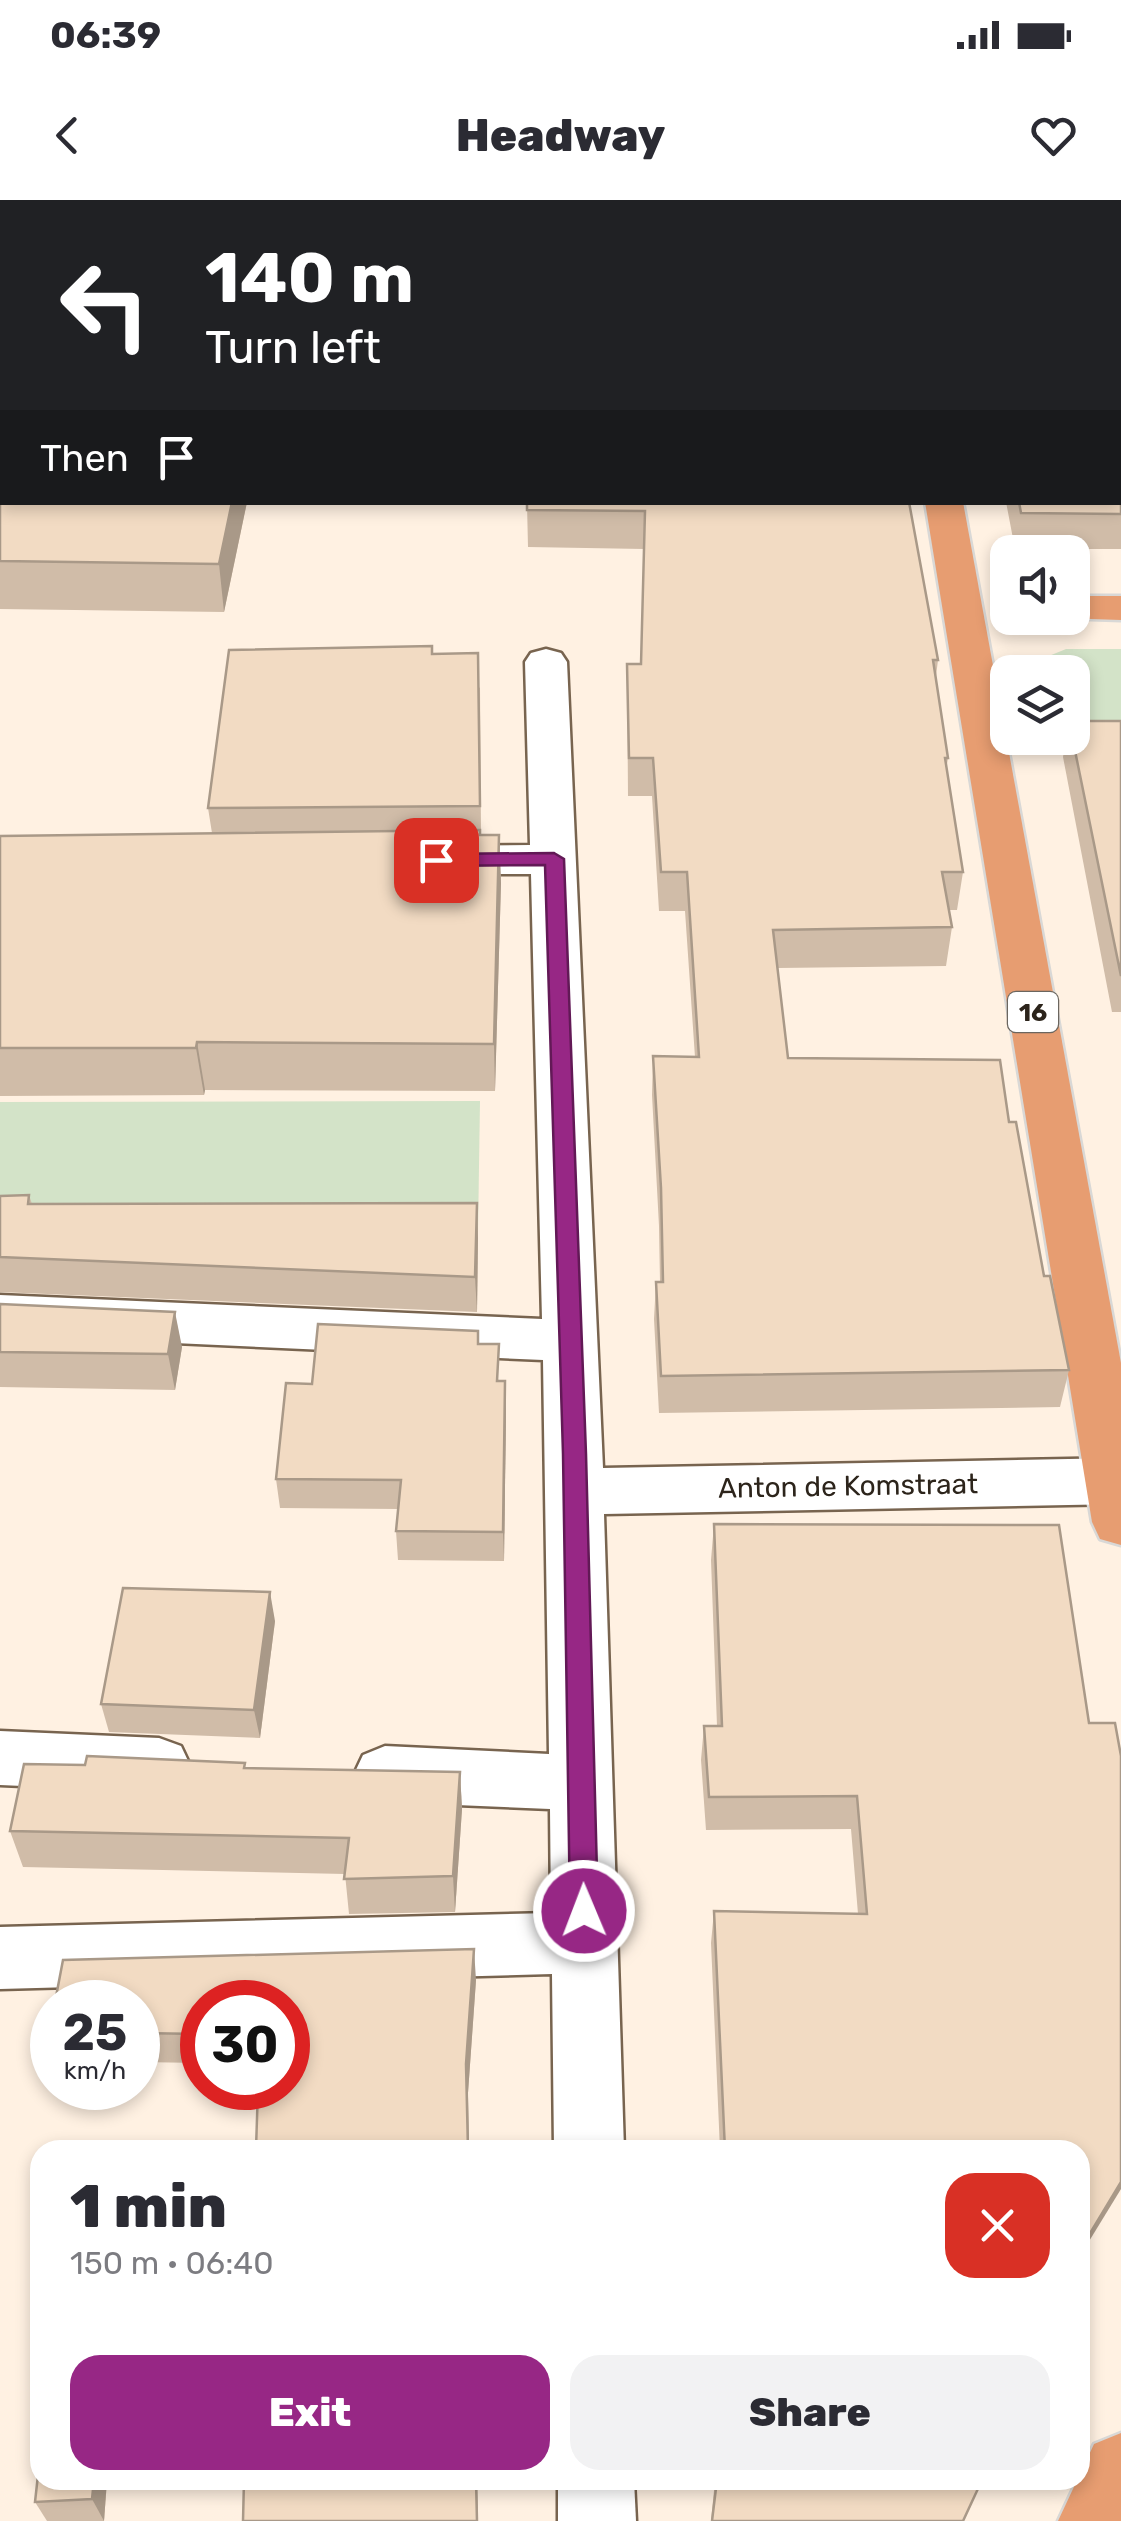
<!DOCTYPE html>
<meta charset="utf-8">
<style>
:root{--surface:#fff;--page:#f2f2f3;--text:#2b2b33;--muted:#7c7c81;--accent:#972785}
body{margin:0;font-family:Rubik,sans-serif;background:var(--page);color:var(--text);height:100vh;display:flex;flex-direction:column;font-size:38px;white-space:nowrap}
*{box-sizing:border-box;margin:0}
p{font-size:32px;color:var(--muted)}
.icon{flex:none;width:55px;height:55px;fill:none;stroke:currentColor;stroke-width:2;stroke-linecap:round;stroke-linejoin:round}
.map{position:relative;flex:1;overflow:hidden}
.side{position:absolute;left:30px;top:1940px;width:1060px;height:350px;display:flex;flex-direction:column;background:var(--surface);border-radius:30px;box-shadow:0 5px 15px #0003}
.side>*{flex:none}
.banner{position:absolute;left:0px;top:0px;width:1122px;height:305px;box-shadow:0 5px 15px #0003;background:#202124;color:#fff;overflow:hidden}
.buttons{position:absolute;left:990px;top:335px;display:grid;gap:20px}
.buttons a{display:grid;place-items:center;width:100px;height:100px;border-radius:20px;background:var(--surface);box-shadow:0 5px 15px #0003;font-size:50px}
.speed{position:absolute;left:30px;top:1780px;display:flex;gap:20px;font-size:50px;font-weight:700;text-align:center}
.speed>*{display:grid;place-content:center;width:130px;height:130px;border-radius:50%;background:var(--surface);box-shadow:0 5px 15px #0003;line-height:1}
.speed small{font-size:25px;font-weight:400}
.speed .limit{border:15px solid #d22;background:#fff;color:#111}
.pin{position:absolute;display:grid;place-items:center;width:85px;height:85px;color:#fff;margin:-42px;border-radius:20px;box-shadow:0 5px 15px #0006}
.me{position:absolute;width:110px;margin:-55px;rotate:359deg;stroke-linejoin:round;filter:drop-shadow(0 0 8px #0008)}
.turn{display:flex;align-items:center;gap:35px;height:210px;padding:0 40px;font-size:45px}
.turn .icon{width:130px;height:130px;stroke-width:2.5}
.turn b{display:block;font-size:70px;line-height:85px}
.then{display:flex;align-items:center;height:95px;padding:0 40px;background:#0003;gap:20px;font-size:38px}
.round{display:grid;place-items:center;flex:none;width:105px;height:105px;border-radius:30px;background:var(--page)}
.head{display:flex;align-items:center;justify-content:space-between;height:170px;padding:0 40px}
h1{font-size:60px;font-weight:800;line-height:75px}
.button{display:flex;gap:20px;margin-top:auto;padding:20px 40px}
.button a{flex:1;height:115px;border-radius:30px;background:var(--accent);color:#fff;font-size:40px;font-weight:800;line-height:115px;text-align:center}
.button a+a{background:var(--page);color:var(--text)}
.status{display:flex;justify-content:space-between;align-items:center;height:70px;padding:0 50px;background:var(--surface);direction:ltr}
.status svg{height:28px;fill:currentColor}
header{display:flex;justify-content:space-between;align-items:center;height:130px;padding:0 40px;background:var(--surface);font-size:45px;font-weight:800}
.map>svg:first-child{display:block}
.green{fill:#d3e3c8}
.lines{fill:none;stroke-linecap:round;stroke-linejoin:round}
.minor-casing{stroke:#78644f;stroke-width:5}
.major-casing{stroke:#d9d8d6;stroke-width:5}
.minor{fill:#fff;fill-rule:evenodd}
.major{fill:#e79d71;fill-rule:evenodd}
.wall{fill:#d0bca8}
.shaded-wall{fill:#a99988}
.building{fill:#f2dbc3;stroke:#a99988;stroke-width:2.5}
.route{fill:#972785;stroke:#621956;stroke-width:2.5}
.labels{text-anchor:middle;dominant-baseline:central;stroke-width:8;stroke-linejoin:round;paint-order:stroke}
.shield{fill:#fff;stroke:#6b665f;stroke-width:2.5}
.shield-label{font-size:25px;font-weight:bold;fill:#2c241b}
.street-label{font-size:28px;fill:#2c241b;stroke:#fff}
</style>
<div class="status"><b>06:39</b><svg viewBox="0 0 49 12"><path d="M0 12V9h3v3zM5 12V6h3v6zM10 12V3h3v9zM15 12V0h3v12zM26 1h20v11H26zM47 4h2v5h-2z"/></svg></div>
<header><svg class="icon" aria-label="back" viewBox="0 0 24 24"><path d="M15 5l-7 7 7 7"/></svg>Headway<svg class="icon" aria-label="heart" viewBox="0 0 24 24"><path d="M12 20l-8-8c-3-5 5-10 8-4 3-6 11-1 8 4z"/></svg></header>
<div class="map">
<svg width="1121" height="2321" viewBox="0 0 1121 2321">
<rect width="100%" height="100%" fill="#fff1e2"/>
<!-- green -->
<g class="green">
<polygon points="1066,449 1121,449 1121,551 1065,551 1062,538 1072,538 1072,472 1047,472 1044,458"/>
<polygon points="480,901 478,1032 0,1036 0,902"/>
</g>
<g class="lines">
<!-- minor casing -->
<g class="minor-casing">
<g id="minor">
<rect x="357" y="0" width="32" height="2"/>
<polygon points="546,449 561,453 567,462 603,1268 1121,1258 1121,1304 604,1314 624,1950 554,1950 552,1774 0,1789 0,1727 551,1713 550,1609 385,1602 363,1593 354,1574 363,1555 385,1546 549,1554 543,1160 0,1135 0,1095 542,1119 531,674 428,674 412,670 405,660 412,650 428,646 530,645 525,462 531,453"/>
<polygon points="0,1531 159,1538 181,1546 190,1565 181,1584 159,1592 0,1585"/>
<polygon points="558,2280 634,2280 636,2321 558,2321"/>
</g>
</g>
<!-- major casing -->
<g class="major-casing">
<g id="major">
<polygon points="869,0 901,0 902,2 870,2"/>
<polygon points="925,302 963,302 1121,1163 1121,1345 1100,1339 1092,1322"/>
<polygon points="1072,396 1121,396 1121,420 1061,418 1072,418"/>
<polygon points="1121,2233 1121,2321 1058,2321 1094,2244"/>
</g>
</g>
<!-- minor -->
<use href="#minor" class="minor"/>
<!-- major -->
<use href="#major" class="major"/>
</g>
<!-- wall -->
<g class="wall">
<polygon points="0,0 2,2 2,78 0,78"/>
<polygon points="409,0 856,0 857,2 409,2"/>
<polygon points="946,0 1121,0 1121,349 1015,349 1006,302 1120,302 1120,2 947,2"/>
<polygon points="0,222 247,302 224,412 0,409"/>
<polygon points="516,302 909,302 938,460 936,476 948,558 946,570 963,672 957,710 949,710 952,727 946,766 778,768 788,858 1009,922 1044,1076 1069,1170 1060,1207 659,1213 654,1119 656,1082 660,1082 659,1026 652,895 653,856 695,857 685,711 659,711 652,596 628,596 627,464 641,464 644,349 528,347 527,304"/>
<polygon points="432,454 480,488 481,635 499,635 501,683 495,891 205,890 204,895 0,896 0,636 212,633 208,608"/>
<polygon points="1121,521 1121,812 1112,812 1063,557 1066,538 1072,538"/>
<polygon points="29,995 32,1004 477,1003 478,1039 477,1112 0,1092 0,996"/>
<polygon points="0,1104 182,1147 175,1190 0,1187"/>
<polygon points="479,1144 499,1181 506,1211 504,1361 398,1360 396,1331 398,1309 280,1308 276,1279"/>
<polygon points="714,1324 1080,1950 720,1950 711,1743 714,1711 858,1714 851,1629 706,1630 701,1560 704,1526 717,1526 711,1360"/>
<polygon points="275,1421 260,1538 109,1532 101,1504"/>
<polygon points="246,1568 460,1572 462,1609 455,1712 349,1714 345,1674 23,1667 10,1631"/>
<polygon points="476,1780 468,1893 256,1949 288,1802 202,1802 202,1863 138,1862 138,1802"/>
<polygon points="107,2280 104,2321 47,2321 35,2302"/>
<polygon points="715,2280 982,2280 963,2321 711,2321"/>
</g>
<!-- shaded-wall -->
<g class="shaded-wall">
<polygon points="232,302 247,302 224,412 219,364"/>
<polygon points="499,635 501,683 495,891 494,844"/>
<polygon points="197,842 205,890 204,895 196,848"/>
<polygon points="477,1003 478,1039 477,1112 475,1077"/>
<polygon points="175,1112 182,1147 175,1190 168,1154"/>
<polygon points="505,1181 506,1211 504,1361 503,1332"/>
<polygon points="270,1392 275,1421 260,1538 254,1510"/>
<polygon points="460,1572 462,1609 455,1712 453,1676"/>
<polygon points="474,1749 476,1780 468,1893 469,1950 468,1950 466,1864"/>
<polygon points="1121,1982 1121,1989 1080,2056 1080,2050"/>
<polygon points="94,2280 107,2280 104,2321 92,2299"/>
<polygon points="476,2280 477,2280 478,2321 477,2321"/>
</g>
<!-- building -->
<g class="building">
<polygon points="0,0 254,0 253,2 2,2 2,37 0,37"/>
<rect x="409" y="0" width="84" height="2"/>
<polygon points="742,0 856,0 857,2 742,2"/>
<polygon points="958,0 1121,0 1121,314 1021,313 1019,302 1120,302 1120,2 958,2"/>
<polygon points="0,222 2,222 2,302 232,302 219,364 0,361"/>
<polygon points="527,302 909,302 938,460 933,460 948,558 945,558 963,672 942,672 952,727 773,730 788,858 1000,860 1009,922 1016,922 1044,1076 1050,1076 1069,1170 661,1176 656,1082 663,1082 661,988 653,856 699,857 687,672 661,672 653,558 629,558 627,464 641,464 645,311 527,310"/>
<polygon points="432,446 432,454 478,453 480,606 208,608 229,450"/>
<polygon points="1072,521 1121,521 1121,776 1072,536"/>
<polygon points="480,630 480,635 499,635 494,844 197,842 196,848 0,848 0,636"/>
<polygon points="29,995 28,1004 477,1003 475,1077 0,1057 0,996"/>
<polygon points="0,1104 175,1112 168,1154 0,1152"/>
<polygon points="318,1124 478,1131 478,1144 499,1144 497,1181 505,1181 503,1332 396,1331 401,1280 276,1279 286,1183 312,1184"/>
<polygon points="714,1324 1059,1325 1089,1523 1115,1523 1121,1556 1121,1982 1080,2050 1080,1950 725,1950 714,1711 867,1714 857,1596 709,1597 704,1526 722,1526"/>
<polygon points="123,1388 270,1392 254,1510 101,1504"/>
<polygon points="87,1556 245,1563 244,1568 460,1572 453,1676 344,1679 349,1638 10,1631 24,1564 85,1565"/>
<polygon points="474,1749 466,1864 468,1950 204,1950 256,1949 258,1888 288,1888 288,1802 202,1802 202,1834 138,1833 138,1802 55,1802 63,1760"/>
<polygon points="40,2257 40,2280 94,2280 92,2299 35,2302"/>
<polygon points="244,2280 476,2280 477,2321 243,2321"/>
<polygon points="717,2280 982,2280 963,2321 712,2321"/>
</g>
<!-- route -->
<polygon class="route" points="554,653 564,659 586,1254 598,1711 594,1720 584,1723 574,1720 570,1711 563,1254 545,665 436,666 426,660 436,654"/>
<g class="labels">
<!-- shield labels -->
<rect class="shield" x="1008" y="792" width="50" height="40" rx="8"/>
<g class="shield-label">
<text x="1033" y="812">16</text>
</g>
<!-- street labels -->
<g class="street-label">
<text transform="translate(848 1286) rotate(-1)">Anton de Komstraat</text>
</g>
</g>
</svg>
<div class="buttons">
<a><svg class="icon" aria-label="sound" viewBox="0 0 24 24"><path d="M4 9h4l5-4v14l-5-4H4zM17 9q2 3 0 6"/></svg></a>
<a><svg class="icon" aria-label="layers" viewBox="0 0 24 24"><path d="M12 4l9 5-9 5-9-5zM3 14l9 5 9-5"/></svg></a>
</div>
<div class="speed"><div>25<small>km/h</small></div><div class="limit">30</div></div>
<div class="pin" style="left:436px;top:660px;background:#d93025"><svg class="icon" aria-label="arrive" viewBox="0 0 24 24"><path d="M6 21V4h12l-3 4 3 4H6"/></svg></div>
<svg class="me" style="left:584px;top:1711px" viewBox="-20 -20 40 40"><circle r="17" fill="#972785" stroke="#fff" stroke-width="3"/><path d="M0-11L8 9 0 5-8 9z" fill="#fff"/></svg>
<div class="banner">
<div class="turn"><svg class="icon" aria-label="left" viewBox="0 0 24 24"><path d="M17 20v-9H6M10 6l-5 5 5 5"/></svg><div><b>140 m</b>Turn left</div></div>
<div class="then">Then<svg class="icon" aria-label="arrive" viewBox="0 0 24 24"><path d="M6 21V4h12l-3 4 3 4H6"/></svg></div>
</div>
<section class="side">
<div class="head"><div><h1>1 min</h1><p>150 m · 06:40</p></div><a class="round" style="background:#d93025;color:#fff"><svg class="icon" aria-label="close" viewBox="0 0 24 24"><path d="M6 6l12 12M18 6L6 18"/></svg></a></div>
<div class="button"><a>Exit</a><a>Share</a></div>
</section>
</div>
